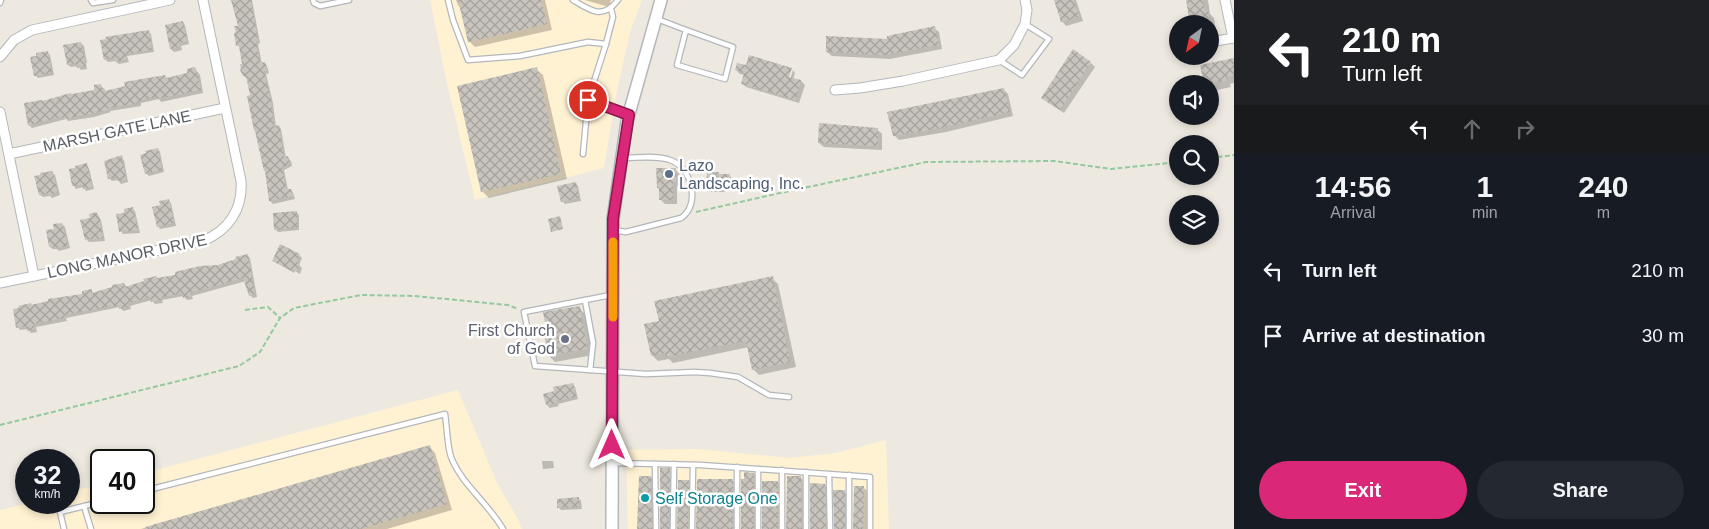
<!DOCTYPE html>
<style>
:root{--surface:#171b24;--page:#242831;--text:#f1f3f6;--muted:#9ea1a6;--accent:#db2777}
body{margin:0;font-family:Arial,sans-serif;background:var(--page);color:var(--text);height:100vh;display:flex;flex-direction:column;font-size:19px;white-space:nowrap}
*{box-sizing:border-box;margin:0}
p{font-size:16px;color:var(--muted)}
.icon{flex:none;width:28px;height:28px;fill:none;stroke:currentColor;stroke-width:2;stroke-linecap:round;stroke-linejoin:round}
.map{position:relative;flex:1;overflow:hidden}
.panel{display:flex;flex-direction:column;background:var(--surface);width:475px}
.panel>*{flex:none}
.banner{background:#202124;color:#fff;overflow:hidden}
.needle{width:32px;rotate:213deg}
.fabs{position:absolute;left:1169px;top:15px;display:grid;gap:10px}
.fabs a{display:grid;place-items:center;width:50px;height:50px;border-radius:50%;background:var(--surface);box-shadow:0 2px 8px #0003;font-size:25px}
.speed{position:absolute;left:15px;top:449px;display:flex;gap:10px;font-size:25px;font-weight:700;text-align:center}
.speed>*{display:grid;place-content:center;width:65px;height:65px;border-radius:50%;background:var(--surface);box-shadow:0 2px 8px #0003;line-height:1}
.speed small{font-size:12px;font-weight:400}
.speed .limit{border:2px solid #111;border-radius:8px;background:#fff;color:#111}
.pin{position:absolute;display:grid;place-items:center;width:42px;height:42px;color:#fff;margin:-21px;border:2px solid #fff;border-radius:50%;box-shadow:0 1px 5px #0007}
.me{position:absolute;width:55px;margin:-28px;rotate:0deg;stroke-linejoin:round;filter:drop-shadow(0 0 4px #0008)}
.turn{display:flex;align-items:center;gap:18px;height:105px;padding:0 25px;font-size:22px}
.turn .icon{width:65px;height:65px;stroke-width:2.5}
.turn b{display:block;font-size:35px;line-height:42px}
.lanes{display:flex;align-items:center;height:48px;padding:0 25px;background:#0003;justify-content:center;gap:25px;direction:ltr}
.lanes .off{opacity:.35}
.eta{display:flex;justify-content:space-evenly;align-items:center;height:85px;text-align:center}
.eta b{font-size:30px;font-weight:600;line-height:35px}
.action{display:flex;gap:10px;margin-top:auto;padding:10px 25px}
.action a{flex:1;height:58px;border-radius:30px;background:var(--accent);color:#fff;font-size:20px;font-weight:600;line-height:58px;text-align:center}
.action a+a{background:var(--page);color:var(--text)}
ul{padding:0;list-style:none}
li{display:flex;align-items:center;gap:15px;height:65px;padding:0 25px}
li div{flex:1}
li b{display:block;font-size:19px}
li em{font-style:normal}
main{display:flex;flex:1;min-height:0}
.map>svg:first-child{display:block}
.commercial{fill:#fff2d3}
.shadow{fill:#0003}
.building{fill:url(#building-cross-hatch)}
.lines{fill:none;stroke-linecap:round;stroke-linejoin:round}
.service-casing{stroke:#b3b7bc;stroke-width:7}
.minor-casing{stroke:#b3b7bc;stroke-width:11}
.tertiary-casing{stroke:#b3b7bc;stroke-width:14}
.path{stroke:#93c99e;stroke-width:2;stroke-dasharray:5 2.5;stroke-linecap:butt}
.service{stroke:#fff;stroke-width:4.5}
.minor{stroke:#fff;stroke-width:9}
.tertiary{stroke:#fff;stroke-width:11}
.route-casing{stroke:#8e194d;stroke-width:12}
.route{stroke:#db2777;stroke-width:9}
.slow{stroke:#f59e0b;stroke-width:9}
.service-dot{fill:#5c6f8a;stroke:#fff;stroke-width:2}
.worship-dot{fill:#6b7280;stroke:#fff;stroke-width:2}
.culture-dot{fill:#0f9aa8;stroke:#fff;stroke-width:2}
.labels{text-anchor:middle;dominant-baseline:central;stroke-width:5;stroke-linejoin:round;paint-order:stroke}
.street-label{font-size:16px;fill:#595e62;stroke:#fff}
.service-label{font-size:16px;fill:#4e5e75;stroke:#fff;text-anchor:start}
.worship-label{font-size:16px;fill:#5b616d;stroke:#fff;text-anchor:end}
.culture-label{font-size:16px;fill:#0d838f;stroke:#fff;text-anchor:start}
</style>
<main>
<div class="map">
<svg width="1234" height="529" viewBox="0 0 1234 529">
<defs>
<pattern id="building-cross-hatch" width="8" height="8" patternUnits="userSpaceOnUse" patternTransform="scale(1.25)"><rect width="8" height="8" fill="#c8c4bd"/><path d="M0 0l8 8M0 8l8-8" fill="none" stroke="#a5a29d"/></pattern>
</defs>
<rect width="100%" height="100%" fill="#ede9e0"/>
<!-- commercial -->
<g class="commercial">
<polygon points="430,0 642,0 630,32 616,96 604,168 475,200 446,79"/>
<polygon points="458,390 497,483 518,519 522,529 0,529 0,510 30,503 69,502 69,492 101,484 101,502 144,502 144,473"/>
<polygon points="886,440 889,529 628,529 626,450 697,449 789,458 836,453"/>
</g>
<!-- shadow -->
<g class="shadow">
<polygon points="233,0 252,0 260,43 258,44 262,64 265,63 267,66 269,73 266,74 273,103 276,127 279,126 281,129 286,158 288,158 291,161 292,166 284,170 288,190 291,190 293,193 295,199 273,204 270,201 267,172 251,95 247,79 244,76 244,65 240,48 238,45 239,27"/>
<polygon points="456,0 545,0 552,30 475,47 469,41 461,9 458,5"/>
<polygon points="585,0 611,0 609,7"/>
<polygon points="1055,0 1076,0 1083,21 1066,26 1062,21"/>
<polygon points="1187,0 1208,0 1210,14 1214,18 1217,36 1210,38 1210,24 1192,24"/>
<polygon points="182,22 185,25 189,44 181,46 182,50 174,52 171,49 166,26"/>
<polygon points="934,28 939,32 942,49 890,59 832,56 827,52 889,40"/>
<polygon points="148,31 151,34 154,52 127,56 129,62 119,64 115,61 108,62 105,59"/>
<polygon points="81,43 84,46 87,63 86,63 87,69 81,70 78,66 71,67 68,65"/>
<polygon points="47,52 50,55 54,75 38,78 35,75"/>
<polygon points="1234,59 1234,83 1230,84 1231,87 1212,91 1210,89 1210,84 1205,84"/>
<polygon points="1091,63 1095,67 1064,113 1047,102"/>
<polygon points="747,67 791,69 787,82 789,83 793,70 795,73 793,79 801,81 805,85 799,103 746,87 742,83 745,75 740,74 736,70"/>
<polygon points="194,68 200,75 203,93 161,102 159,99 141,103 141,106 110,111 111,112 94,117 68,121 66,119 32,128 30,126 25,104 96,91 100,85 107,92 165,76 168,79 188,74"/>
<polygon points="536,69 543,75 567,179 489,198 483,192"/>
<polygon points="1003,89 1008,94 1013,116 946,132 899,140 894,135"/>
<polygon points="877,129 882,134 882,150 824,147 819,143"/>
<polygon points="158,149 160,152 164,172 149,176 146,173"/>
<polygon points="121,157 124,160 128,182 121,184 118,180 112,181 109,178"/>
<polygon points="86,165 89,168 94,189 86,191 83,187 76,189 74,186 70,170"/>
<polygon points="675,169 680,174 680,186 677,186 677,204 665,204 660,199 660,190 658,188"/>
<polygon points="52,172 55,175 60,195 52,198 50,196 43,197 40,195"/>
<polygon points="718,173 721,176 730,176 732,179 732,187 725,187 725,192 710,192 708,190"/>
<polygon points="575,183 578,186 581,201 565,204 562,201"/>
<polygon points="168,200 171,203 176,226 160,229 158,226"/>
<polygon points="132,209 135,211 140,233 123,234 121,231 125,214"/>
<polygon points="296,212 299,215 299,230 278,232 275,229"/>
<polygon points="99,217 101,220 105,241 89,242 86,239"/>
<polygon points="62,224 65,227 70,248 59,251 57,249 53,249 50,247 55,230"/>
<polygon points="247,255 250,258 257,297 253,298 250,295 246,281 192,296 193,299 187,300 184,296 162,300 163,303 155,304 152,300 130,306 131,309 123,311 120,307 66,318 67,321 36,327 37,332 31,333 28,329 20,330 18,327 20,307 84,295 91,291 94,294 124,284 127,287 218,266"/>
<polygon points="299,255 302,258 299,265 302,268 300,274 295,271 294,273 274,261"/>
<polygon points="772,278 778,284 796,367 759,375 753,369 749,347 673,363 669,359 658,361 652,355 660,322"/>
<polygon points="579,308 585,314 593,355 555,362 549,356"/>
<polygon points="573,384 575,387 578,399 558,404 559,406 550,408 547,405"/>
<polygon points="429,447 435,453 452,510 387,529 141,529"/>
<polygon points="542,461 553,461 554,468 543,469"/>
<polygon points="669,470 675,476 675,529 661,529"/>
<polygon points="753,474 760,480 760,529 742,529"/>
<polygon points="651,477 657,484 657,529 637,529"/>
<polygon points="801,478 807,484 807,529 787,529"/>
<polygon points="732,480 738,486 738,529 697,529"/>
<polygon points="688,481 694,487 694,529 678,529"/>
<polygon points="777,482 784,489 784,529 763,529"/>
<polygon points="825,485 831,491 831,529 811,529"/>
<polygon points="863,487 869,493 869,529 854,529"/>
<polygon points="844,491 850,497 850,529 835,529"/>
<polygon points="578,498 581,501 582,509 561,510 559,508"/>
</g>
<!-- building -->
<g class="building">
<polygon points="231,0 251,0 258,41 256,41 260,63 265,62 267,71 264,71 271,99 274,126 279,125 284,157 288,156 290,164 282,167 286,189 291,189 293,196 269,201 265,171 264,171 255,131 254,130 247,96 250,95 246,76 243,76 240,70 241,69 240,64 242,64 239,46 236,46 234,33 236,32 234,26 238,26"/>
<polygon points="458,0 541,0 547,24 468,42"/>
<polygon points="1054,0 1074,0 1079,17 1061,22"/>
<polygon points="1186,0 1203,0 1205,11 1208,10 1210,24 1190,24"/>
<polygon points="183,21 187,41 179,43 180,47 170,49 165,25"/>
<polygon points="935,26 939,45 885,55 826,52 826,36 887,39 887,36"/>
<polygon points="149,30 152,50 125,54 127,59 115,62 114,58 104,60 100,40 106,39 105,37"/>
<polygon points="81,42 85,61 84,61 85,66 77,68 76,63 67,65 63,45"/>
<polygon points="1073,49 1091,62 1060,110 1041,98"/>
<polygon points="48,51 52,73 34,76 30,57 36,56 36,53"/>
<polygon points="749,55 792,68 789,77 801,80 796,100 741,84 744,73 735,70 737,63 746,65"/>
<polygon points="1234,58 1234,76 1225,78 1226,81 1204,84 1200,65"/>
<polygon points="195,67 197,71 201,90 157,99 157,97 139,101 139,103 108,108 108,110 90,114 64,119 63,116 28,126 24,103 42,100 43,101 70,93 72,94 94,90 94,85 101,84 102,88 104,88 105,91 125,86 124,82 165,75 166,78 187,73 187,69"/>
<polygon points="537,67 561,174 481,192 457,86"/>
<polygon points="1004,88 1010,112 941,128 893,136 887,112"/>
<polygon points="819,123 878,128 878,146 818,143"/>
<polygon points="158,148 162,170 145,174 140,155 146,153 145,151"/>
<polygon points="122,155 126,180 117,181 116,177 108,179 104,161"/>
<polygon points="87,163 92,187 83,189 82,185 72,186 69,169 75,168 75,166"/>
<polygon points="656,168 676,168 676,182 673,182 673,200 659,200 659,188 657,188"/>
<polygon points="52,171 58,192 49,196 48,193 39,195 34,176 40,175 40,173"/>
<polygon points="707,172 719,172 719,174 730,174 730,185 723,185 723,189 706,190"/>
<polygon points="576,182 579,198 561,202 557,186"/>
<polygon points="169,199 174,223 157,227 152,207 160,205 159,201"/>
<polygon points="133,207 138,230 125,232 125,230 119,232 116,214 124,213 124,209"/>
<polygon points="297,211 297,228 274,230 273,213"/>
<polygon points="96,212 99,216 103,238 91,240 91,238 85,240 80,220 90,218 89,214"/>
<polygon points="560,216 563,229 551,232 548,219"/>
<polygon points="62,223 68,246 55,248 55,246 49,247 46,230 54,229 53,224"/>
<polygon points="280,244 300,254 297,262 300,265 297,272 292,269 292,271 272,261"/>
<polygon points="248,254 255,294 249,296 243,278 190,293 191,297 183,298 182,293 160,298 161,300 151,302 150,297 128,303 129,307 119,309 119,305 64,315 65,318 34,324 35,329 27,331 26,326 16,328 13,309 19,308 18,306 31,303 32,305 48,301 48,299 82,294 82,291 92,289 92,293 112,287 112,285 124,283 125,287 144,281 143,279 156,276 157,278 175,275 175,272 200,266 218,265 236,259 235,257"/>
<polygon points="773,276 790,362 752,370 746,341 666,357 665,353 651,356 644,324 659,321 654,301"/>
<polygon points="580,306 587,349 548,356 543,328 546,328 543,312"/>
<polygon points="573,383 576,397 556,401 557,403 546,405 543,394 554,391 553,387"/>
<polygon points="430,445 447,504 361,529 145,529 145,527"/>
<polygon points="660,468 670,468 669,529 660,529"/>
<polygon points="744,472 754,473 754,529 741,529 741,479 744,479"/>
<polygon points="639,476 651,476 652,529 637,529"/>
<polygon points="787,476 801,476 802,529 786,529"/>
<polygon points="698,479 733,479 733,529 696,529 697,480"/>
<polygon points="678,480 689,480 688,529 677,529"/>
<rect x="762" y="481" width="16" height="48"/>
<polygon points="810,483 825,484 826,529 810,529"/>
<polygon points="854,486 864,486 863,529 853,529"/>
<polygon points="833,490 845,490 845,529 834,529"/>
<polygon points="579,497 579,507 557,508 557,499"/>
</g>
<g class="lines">
<!-- service casing -->
<g class="service-casing">
<g id="service">
<polyline points="91,0 93,3 113,0"/>
<polyline points="313,0 314,3 320,6 349,0"/>
<polyline points="448,0 453,20 468,60 520,56 588,42 606,44"/>
<path d="M573,0C591,11 603,20 618,0"/>
<polyline points="0,3 1,0"/>
<polyline points="611,9 613,17 606,44 588,100 628,115"/>
<polyline points="657,19 686,30 677,65 725,79 733,47 686,30"/>
<polyline points="999,60 1022,75 1049,39 1025,24"/>
<polyline points="583,154 588,100"/>
<path d="M613,230L626,232L681,218C701,205 692,167 670,160C657,155 637,158 623,158"/>
<polyline points="611,295 524,312 535,366 646,374 695,372 710,373 738,377 769,395 789,397"/>
<polyline points="585,300 593,343 590,370"/>
<polyline points="614,463 701,465 870,477 870,529"/>
<polyline points="655,464 656,529"/>
<polyline points="758,469 758,529"/>
<polyline points="782,470 782,529"/>
<polyline points="806,472 806,529"/>
<polyline points="829,474 830,529"/>
<path d="M144,491L445,414C447,427 447,445 451,457C462,485 488,503 503,529"/>
<polyline points="84,506 91,529"/>
<polyline points="64,529 60,512 101,502"/>
<polyline points="673,529 674,464"/>
<polyline points="692,529 693,465"/>
<polyline points="737,529 737,467"/>
<polyline points="849,529 849,475"/>
</g>
</g>
<!-- minor casing -->
<g class="minor-casing">
<g id="minor">
<polyline points="1225,0 1233,38"/>
<polyline points="1210,42 1234,38"/>
<polyline points="0,57 14,40 32,30 170,0"/>
<polyline points="835,90 860,88 903,81 999,60 1014,45 1025,24 1027,10 1025,0"/>
<polyline points="0,112 34,276"/>
<polyline points="9,154 225,108"/>
<path d="M0,283L203,241C229,230 243,209 241,181L203,0"/>
</g>
</g>
<!-- tertiary casing -->
<g class="tertiary-casing">
<polyline id="tertiary" points="612,529 613,219 627,121 661,0"/>
</g>
<!-- path -->
<g class="path">
<polyline points="1210,158 1234,155"/>
<polyline points="696,212 780,193 926,162 1054,161 1111,169 1178,162"/>
<polyline points="245,310 268,307 280,318"/>
<polyline points="0,425 239,366 260,352 280,318 294,308 361,295 415,296 508,305 518,309"/>
</g>
<!-- service -->
<use href="#service" class="service"/>
<!-- minor -->
<use href="#minor" class="minor"/>
<!-- tertiary -->
<use href="#tertiary" class="tertiary"/>
</g>
<g class="lines">
<!-- route casing -->
<g class="route-casing">
<polyline id="route" points="588,100 629,115 613,219 612,445"/>
</g>
<!-- route -->
<use href="#route" class="route"/>
<!-- slow -->
<polyline class="slow" points="613,317 613,242"/>
</g>
<!-- markers -->
<circle class="service-dot" cx="669" cy="174" r="5"/>
<circle class="worship-dot" cx="565" cy="339" r="5"/>
<circle class="culture-dot" cx="645" cy="498" r="5"/>
<g class="labels">
<!-- street labels -->
<g class="street-label">
<text transform="translate(117 131) rotate(-12)">MARSH GATE LANE</text>
<text transform="translate(127 256) rotate(-12)">LONG MANOR DRIVE</text>
</g>
<!-- service labels -->
<g class="service-label">
<text x="679" y="165">Lazo<tspan x="679" dy="18">Landscaping, Inc.</tspan></text>
</g>
<!-- worship labels -->
<g class="worship-label">
<text x="555" y="330">First Church<tspan x="555" dy="18">of God</tspan></text>
</g>
<!-- culture labels -->
<g class="culture-label">
<text x="655" y="498">Self Storage One</text>
</g>
</g>
</svg>
<div class="fabs">
<a><svg class="needle" viewBox="-14 -14 28 28"><path d="M0-13l5 13h-10z" fill="#e53935"/><path d="M0 13l5-13h-10z" fill="#9ea1a6"/></svg></a>
<a><svg class="icon" aria-label="sound" viewBox="0 0 24 24"><path d="M4 9h4l5-4v14l-5-4H4zM17 9q2 3 0 6"/></svg></a>
<a><svg class="icon" aria-label="search" viewBox="0 0 24 24"><circle cx="10" cy="10" r="6"/><path d="M15 15l6 6"/></svg></a>
<a><svg class="icon" aria-label="layers" viewBox="0 0 24 24"><path d="M12 4l9 5-9 5-9-5zM3 14l9 5 9-5"/></svg></a>
</div>
<div class="speed"><div>32<small>km/h</small></div><div class="limit">40</div></div>
<div class="pin" style="left:588px;top:100px;background:#d93025"><svg class="icon" aria-label="arrive" viewBox="0 0 24 24"><path d="M6 21V4h12l-3 4 3 4H6"/></svg></div>
<svg class="me" style="left:612px;top:445px" viewBox="-20 -20 40 40"><path d="M0-17L14 15 0 8-14 15z" fill="#db2777" stroke="#fff" stroke-width="4"/></svg>
</div>
<section class="panel">
<div class="banner">
<div class="turn"><svg class="icon" aria-label="left" viewBox="0 0 24 24"><path d="M17 20v-9H6M10 6l-5 5 5 5"/></svg><div><b>210 m</b>Turn left</div></div>
<div class="lanes"><svg class="icon" aria-label="left" viewBox="0 0 24 24"><path d="M17 20v-9H6M10 6l-5 5 5 5"/></svg><svg class="icon off" aria-label="ahead" viewBox="0 0 24 24"><path d="M12 20V5M6 11l6-6 6 6"/></svg><svg class="icon off" aria-label="right" viewBox="0 0 24 24"><path d="M7 20v-9h11M14 6l5 5-5 5"/></svg></div>
</div>
<div class="eta">
<div><b>14:56</b><p>Arrival</p></div>
<div><b>1</b><p>min</p></div>
<div><b>240</b><p>m</p></div>
</div>
<ul>
<li><svg class="icon" aria-label="left" viewBox="0 0 24 24"><path d="M17 20v-9H6M10 6l-5 5 5 5"/></svg><div><b>Turn left</b></div><em>210 m</em></li>
<li><svg class="icon" aria-label="arrive" viewBox="0 0 24 24"><path d="M6 21V4h12l-3 4 3 4H6"/></svg><div><b>Arrive at destination</b></div><em>30 m</em></li>
</ul>
<div class="action"><a>Exit</a><a>Share</a></div>
</section>
</main>
